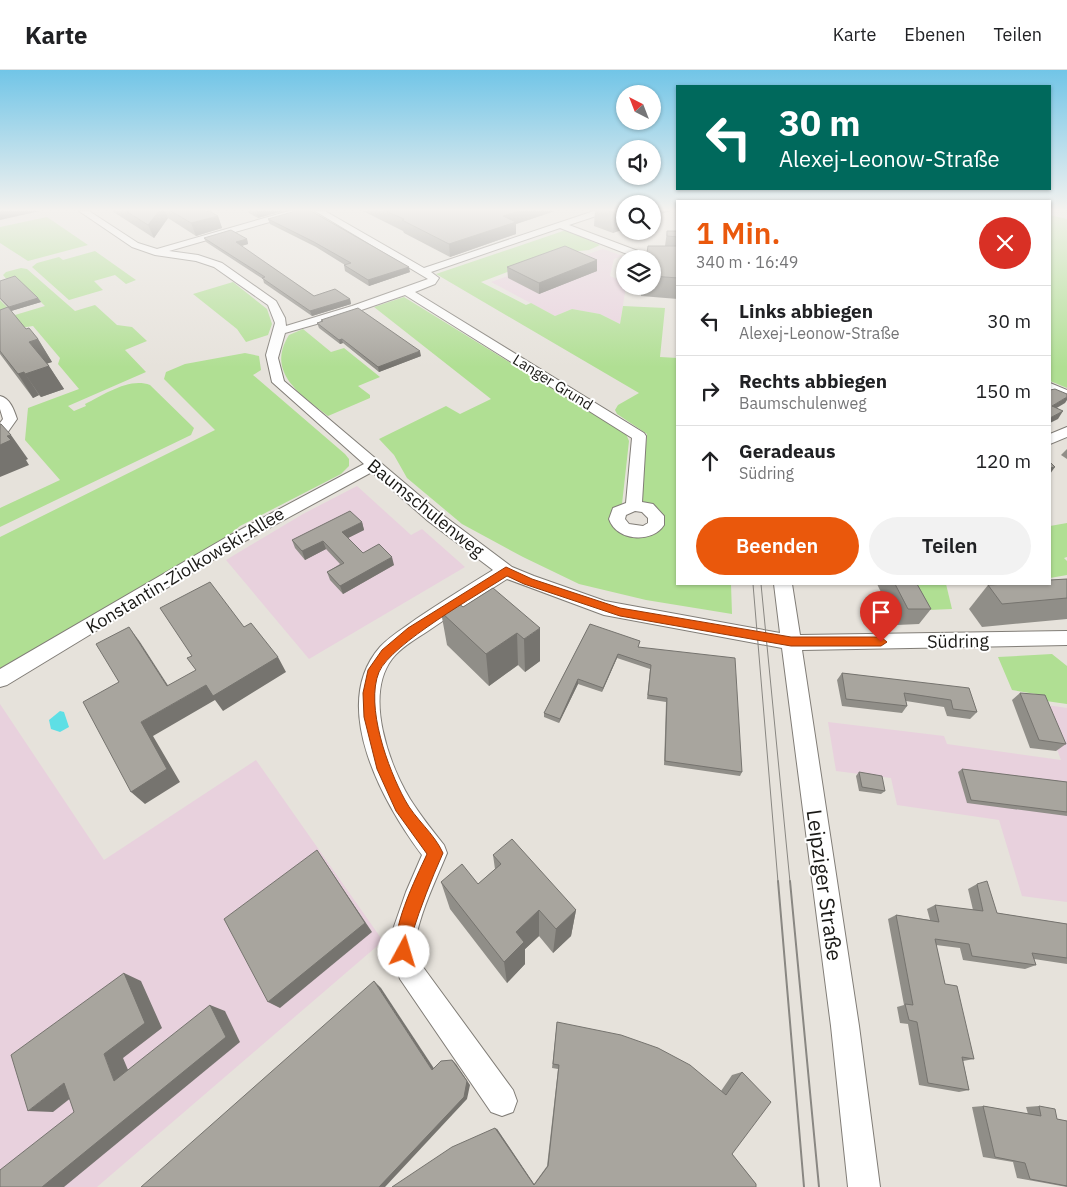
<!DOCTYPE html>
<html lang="de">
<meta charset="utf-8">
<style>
:root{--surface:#fff;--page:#f2f2f2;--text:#202124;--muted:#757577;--line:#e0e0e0;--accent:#ea580c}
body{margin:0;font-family:"IBM Plex Sans",sans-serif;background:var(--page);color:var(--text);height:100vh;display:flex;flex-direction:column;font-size:19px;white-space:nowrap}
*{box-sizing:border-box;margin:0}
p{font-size:16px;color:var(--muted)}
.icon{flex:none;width:28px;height:28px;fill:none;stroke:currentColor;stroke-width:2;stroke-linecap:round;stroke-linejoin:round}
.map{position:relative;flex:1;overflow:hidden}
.panel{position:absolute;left:676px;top:130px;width:375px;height:385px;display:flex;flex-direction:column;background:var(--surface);border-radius:0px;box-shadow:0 1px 4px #0004}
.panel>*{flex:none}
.top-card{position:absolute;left:676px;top:15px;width:375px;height:105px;border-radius:0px;box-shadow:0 1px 4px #0004;background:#00695c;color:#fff;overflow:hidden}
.needle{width:32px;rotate:318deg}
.buttons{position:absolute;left:616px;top:15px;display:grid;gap:10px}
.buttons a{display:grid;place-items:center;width:45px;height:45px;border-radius:50%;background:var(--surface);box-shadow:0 1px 4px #0004;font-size:25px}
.pin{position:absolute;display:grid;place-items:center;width:42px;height:42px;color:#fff;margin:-51px -21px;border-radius:50% 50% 50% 0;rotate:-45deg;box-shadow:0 0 5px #0007}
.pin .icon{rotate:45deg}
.me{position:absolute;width:55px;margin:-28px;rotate:6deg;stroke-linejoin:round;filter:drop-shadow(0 0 4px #0008)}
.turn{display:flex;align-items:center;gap:18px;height:105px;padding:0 20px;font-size:22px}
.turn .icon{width:65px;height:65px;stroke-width:2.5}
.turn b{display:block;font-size:35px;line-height:42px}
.round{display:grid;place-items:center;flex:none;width:52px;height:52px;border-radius:26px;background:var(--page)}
.head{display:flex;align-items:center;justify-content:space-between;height:85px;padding:0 20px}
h1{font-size:30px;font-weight:600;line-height:38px;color:var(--accent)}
.primary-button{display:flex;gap:10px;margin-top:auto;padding:10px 20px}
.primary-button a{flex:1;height:58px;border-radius:30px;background:var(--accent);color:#fff;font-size:20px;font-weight:600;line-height:58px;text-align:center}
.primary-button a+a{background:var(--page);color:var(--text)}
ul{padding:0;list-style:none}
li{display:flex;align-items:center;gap:15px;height:70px;padding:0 20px;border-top:1px solid var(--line)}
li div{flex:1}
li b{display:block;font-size:19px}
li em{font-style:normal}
header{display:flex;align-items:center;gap:30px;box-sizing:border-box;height:70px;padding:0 25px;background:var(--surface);border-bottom:1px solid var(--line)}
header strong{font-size:24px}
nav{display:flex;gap:28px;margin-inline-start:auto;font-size:18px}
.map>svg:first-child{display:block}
.education{fill:#e8d1dd}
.green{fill:#b0df93}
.water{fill:#5edfe5}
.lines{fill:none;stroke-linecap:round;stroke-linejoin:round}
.minor-casing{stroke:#817d77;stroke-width:2}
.minor{fill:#fff;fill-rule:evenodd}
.tram-far1{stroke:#898782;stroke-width:1}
.tram{stroke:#898782;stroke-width:2}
.wall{fill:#908e88}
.shaded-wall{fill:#76746f}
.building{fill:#a8a59e;stroke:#76746f}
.route{fill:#ea580c;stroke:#983908}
.labels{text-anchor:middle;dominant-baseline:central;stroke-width:4;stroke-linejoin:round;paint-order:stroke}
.far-street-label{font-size:15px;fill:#191815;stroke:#fff}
.street-label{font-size:18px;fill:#191815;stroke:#fff}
.near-street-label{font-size:21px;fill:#191815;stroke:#fff}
</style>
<header>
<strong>Karte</strong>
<nav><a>Karte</a><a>Ebenen</a><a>Teilen</a></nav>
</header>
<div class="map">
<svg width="1067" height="1117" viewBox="0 0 1067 1117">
<rect width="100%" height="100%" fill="#e6e2db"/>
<!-- education -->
<g class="education">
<polygon points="603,179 623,186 614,189 610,206 625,213 626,216 620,254 600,244 572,239 555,246 491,212 565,186 588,184"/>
<polygon points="357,416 411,465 422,459 465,497 309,589 226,490 303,444"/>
<polygon points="0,634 104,790 256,690 383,871 97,1117 0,1117"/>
<polygon points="1040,634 1067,638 1067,832 1022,826 999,750 897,735 891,708 836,701 828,652 944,666 947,674 1061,690"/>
</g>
<!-- green -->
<g class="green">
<polygon points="1050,145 1067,149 1067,318 1050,311"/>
<polygon points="47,147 88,175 28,191 0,173 0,157"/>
<polygon points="566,160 600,175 589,180 558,183 481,212 526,235 531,233 555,246 572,239 600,244 620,254 623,236 665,238 660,287 678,288 678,514 731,514 732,544 646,530 579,514 523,487 462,454 407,408 394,385 379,369 446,336 460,344 491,329 374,237 404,227 626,364 629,371 622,434 614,443 613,453 654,462 651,435 641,431 647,364 617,344 615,340 618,335 639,323 436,204"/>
<polygon points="95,181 136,210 126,214 115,205 94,211 103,220 69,230 32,197 37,193 59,187 63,190"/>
<path d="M21,198L27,199L75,241L95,235L117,255L132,257L147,271L125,280L146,302L68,336L74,341L86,336L85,334C104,325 129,307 150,315L194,358L191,365L0,457V438L60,410L25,370L28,338L79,319L58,294L60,288L33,256L13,259L0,245V230L15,245L45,236L18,210L9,212L3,205L6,202Z"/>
<polygon points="233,212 267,239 272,254 268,265 246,272 237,259 193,224"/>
<path d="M303,259L331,282L344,278L380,307L358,316L370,325V328L328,346C302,325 265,303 289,265Z"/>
<polygon points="245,283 259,286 261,300 253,305 345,384 349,389 349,396 341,404 240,456 222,471 0,601 0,467 215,360 164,309 166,302 185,294"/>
<polygon points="1067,453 1067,487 1064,488 1067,491 1067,505 1050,508 1050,456"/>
<polygon points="914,514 946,514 952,539 929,540"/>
<polygon points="1052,584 1067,596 1067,634 1039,630 1036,624 1012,620 998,587"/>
</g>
<!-- water -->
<polygon class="water" points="60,641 64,642 69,657 60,662 51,659 49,650"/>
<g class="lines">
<!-- minor casing -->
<g class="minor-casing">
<g id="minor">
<path d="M79,141H89L138,173L157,179L289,141H302L301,143L169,181L198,185L222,193L276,231L285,248L286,256L352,236L428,209L315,141H325L424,198L594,141H606L605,143L569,155L654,187V191L652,189H640L560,158L431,202L439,208L435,214L415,222L644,363L646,366L642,432L653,434L664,446V455C652,474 616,471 609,449L613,438L626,433L632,368L405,225L341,247L285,263L278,288L284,311L440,443L512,497L534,506L605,531L780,563L774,514H792L800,565L1067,561V575L802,580L859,956L880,1117H848L831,956L782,578L604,545L507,509C480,526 454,543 428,561C416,569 401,577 392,589C364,626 389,694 410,729C420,745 432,760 444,775L447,783C436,810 422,838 416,867C415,875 418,885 420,893L513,1020L517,1031L513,1042L502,1046L491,1042L400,909L391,882L390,868L406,822L422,785C384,734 328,636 380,577C390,566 404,558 416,549C441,532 467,516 493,500L428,451L372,402L236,476L7,615L0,617V599L225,468L364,394L272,312L266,285L275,253L268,235L214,197L196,191L155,185L132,177ZM635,441L642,442L648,448V453L643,456L629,454L625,449L626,445Z"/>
<polygon points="1050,313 1067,320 1067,329 1050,322"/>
<path d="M0,326C10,328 14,340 17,349L5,366L0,367V353L3,349L0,339Z"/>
<polygon points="1067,357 1067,367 1050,374 1050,364"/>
</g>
</g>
<!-- minor -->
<use href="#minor" class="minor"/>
<!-- tram-far1 -->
<g class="tram-far1">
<polyline points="753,514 778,812"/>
<polyline points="761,514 790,812"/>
</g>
<!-- tram -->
<g class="tram">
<polyline points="778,811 804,1117"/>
<polyline points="790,811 819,1117"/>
</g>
</g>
<!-- wall -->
<g class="wall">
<polygon points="112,141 204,141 218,146 222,158 196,166 168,148 154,168"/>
<polygon points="248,141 283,141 258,148 249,143"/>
<polygon points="363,141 555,141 516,154 516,164 450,187 404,163 403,161"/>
<polygon points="595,141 625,141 613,163 594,156"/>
<polygon points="652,141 670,141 654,146 652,146"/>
<polygon points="268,149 410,202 369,216 345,201 344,195 345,195 316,177 270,154"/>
<polygon points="667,161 678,161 678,229 641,226 642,216 652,216 652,189 665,176"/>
<polygon points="204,168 247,169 248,174 241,176 314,226 350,229 351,234 312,246 264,213 263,209 206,172"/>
<polygon points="597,190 597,201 539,224 508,208 507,197"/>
<polygon points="0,211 38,228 41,232 11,241 0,229"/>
<polygon points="0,240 26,259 38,269 52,292 47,293 64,319 41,327 39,325 33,328 0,284"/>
<polygon points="321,250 421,286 379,302 343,273 340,274 319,258 317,253 322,251"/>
<polygon points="1067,379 1067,389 1061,385"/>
<polygon points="362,452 364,460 348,468 363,483 394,495 343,524 330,510 327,502 340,494 326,479 305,490 295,478 292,470"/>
<polygon points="1067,509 1067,549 982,557 969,539 988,515"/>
<polygon points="877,514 917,514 931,539 919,554 897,555"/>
<polygon points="493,518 540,591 525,602 518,595 489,616 447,575 441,542 463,537"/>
<polygon points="590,554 639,577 742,702 740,706 664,695 666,632 647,629 650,599 617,588 602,622 578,614 559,653 544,647 544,643"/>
<polygon points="842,603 946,616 977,642 970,649 947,646 944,637 906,631 907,636 902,643 842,636 837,610"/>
<polygon points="1020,623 1066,674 1056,681 1030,678 1012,630"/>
<polygon points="962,699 1067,712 1067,746 967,733 958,702"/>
<polygon points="859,702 885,721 881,724 859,721 856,706"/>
<polygon points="493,785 576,840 571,866 553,883 539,866 525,879 525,894 507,913 450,839 441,812 478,814 495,799"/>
<polygon points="977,814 997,843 1067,854 1067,894 1034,889 1036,895 1025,899 963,890 960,878 936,875 945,914 974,989 963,991 969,1020 959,1022 919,1015 908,954 900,953 897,937 904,935 888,849 896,845 930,850 927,839 935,835 973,840 968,819"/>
<polygon points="557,952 721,1021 732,1005 742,1002 732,1084 756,1114 392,1117 497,1059 534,1114 547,1096 558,999 552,998"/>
<polygon points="983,1036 1028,1044 1026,1037 1039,1036 1057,1049 1067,1051 1067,1117 1017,1108 1013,1092 983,1087 972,1037"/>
</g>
<!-- shaded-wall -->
<g class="shaded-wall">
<polygon points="0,141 40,141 0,150"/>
<polygon points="159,141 165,141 168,148 154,168 148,155"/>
<polygon points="256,141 283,141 258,148"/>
<polygon points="519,141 555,141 516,154 516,164 450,187 449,174 503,146"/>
<polygon points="622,141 625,141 625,159 613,163 615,143"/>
<polygon points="655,141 670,141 654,146"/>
<polygon points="218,146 222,158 196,166 191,153"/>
<polygon points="247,169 248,174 238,177 236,172"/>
<polygon points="597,190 597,201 539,224 539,213"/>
<polygon points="409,197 410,202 369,216 368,210"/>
<polygon points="38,228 41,232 11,241 9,237"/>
<polygon points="350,229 351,234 312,246 310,241"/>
<polygon points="38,269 52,292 43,295 29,272"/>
<polygon points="342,269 343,273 340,274 339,270"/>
<polygon points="420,281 421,286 379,302 378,297"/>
<polygon points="49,296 64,319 41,327 25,304"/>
<polygon points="24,302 39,325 33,328 18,304"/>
<polygon points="1067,327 1067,330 1065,333 1050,342 1052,336"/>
<polygon points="1063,341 1058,349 1050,353 1050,348"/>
<polygon points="11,365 28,389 26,390 29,395 0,407 0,375 7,366"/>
<polygon points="1055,397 1050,404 1050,398"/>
<polygon points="362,452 364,460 344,470 342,462"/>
<polygon points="323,471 326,479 305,490 302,481"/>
<polygon points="392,487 394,495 343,524 340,516"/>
<polygon points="129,557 140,572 178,631 167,616"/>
<polygon points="540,558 540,591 525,602 524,569"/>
<polygon points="517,563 518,595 489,616 486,584"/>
<polygon points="618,584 617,588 602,622 603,618"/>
<polygon points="278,587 286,602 223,641 215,630 153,666 180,712 145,734 131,722 141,652 206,615"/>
<polygon points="578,609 578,614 559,653 560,649"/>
<polygon points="317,780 372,862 280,938 268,932"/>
<polygon points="539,840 539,866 525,879 525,894 507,913 504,892 516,862"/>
<polygon points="576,840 571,866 553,883 556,859"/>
<polygon points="124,903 141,911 162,958 123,988 134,1014 114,1011 104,984"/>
<polygon points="374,911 381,918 437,1003 432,1000"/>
<polygon points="210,935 225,941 240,972 64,1117 42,1117"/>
<polygon points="452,990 456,994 470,1015 467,1029 385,1117 379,1117"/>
<polygon points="64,1013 86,1016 53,1042 28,1041"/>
<polygon points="495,1058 497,1059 534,1114 534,1115"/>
</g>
<!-- building -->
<g class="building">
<polygon points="126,141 159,141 148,155"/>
<polygon points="171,141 204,141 206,142 209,141 218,146 191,153"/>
<polygon points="296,141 311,141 409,197 368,210 344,195 351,193 314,172 268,149"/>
<polygon points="386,141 519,141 503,146 516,152 449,174 402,150 404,149"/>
<polygon points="608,141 622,141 615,143"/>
<polygon points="231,160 247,169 236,172 314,226 335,219 350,229 310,241 262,208 265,207 204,168"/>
<polygon points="667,161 678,161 678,167 667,166"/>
<polygon points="565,176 597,190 539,213 507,197"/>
<polygon points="648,176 678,176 678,208 652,206 652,189 646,189"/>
<polygon points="15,206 38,228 9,237 0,228 0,211"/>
<polygon points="8,237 26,259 29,258 38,269 29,272 49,296 25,304 24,302 18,304 0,281 0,240"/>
<polygon points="358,238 420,281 378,297 342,269 339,270 317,253 323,251 321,250"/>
<polygon points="1055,319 1067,324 1067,327 1052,336 1063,341 1050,348 1050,320"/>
<polygon points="0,354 1,354 11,365 7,366 11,370 0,375"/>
<polygon points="1050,392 1055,397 1050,398"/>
<polygon points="350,441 362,452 342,462 363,483 379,474 392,487 340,516 327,502 344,493 323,471 302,481 292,470"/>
<polygon points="1067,509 1067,528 1002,534 988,515 1007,514 1050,514 1050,510"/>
<polygon points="210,512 244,557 251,553 278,587 213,626 206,615 141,652 167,699 131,722 83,632 119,612 96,574 129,557 167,616 196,600 187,588 192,586 160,538"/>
<polygon points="895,514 917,514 931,539 908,539"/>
<polygon points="493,518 540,558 524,569 517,563 486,584 441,542 457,532 463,537"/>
<polygon points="590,554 640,571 638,577 735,588 742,702 665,691 667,628 648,625 651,595 618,584 603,618 578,609 560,649 544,643"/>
<polygon points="842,603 969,618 977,642 953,639 951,630 904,623 907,636 846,629"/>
<polygon points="1020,623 1045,625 1066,674 1039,670"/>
<polygon points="962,699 1067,712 1067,742 971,730"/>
<polygon points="859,702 882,706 885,721 862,717"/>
<polygon points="512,769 576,840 556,859 539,840 516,862 524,872 504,892 441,812 462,794 478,814 501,794 493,785"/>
<polygon points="317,780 365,853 268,932 224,849"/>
<polygon points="987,811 997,843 1067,854 1067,888 1032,883 1036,895 972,886 969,874 935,869 945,914 957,916 974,989 962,987 969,1020 928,1013 917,952 909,950 905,934 913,935 896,845 939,852 935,835 983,841 977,814"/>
<polygon points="124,903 145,953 104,984 114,1011 210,935 226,967 42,1117 0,1117 0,1100 74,1042 64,1013 28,1041 11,985"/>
<polygon points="374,911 432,1000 441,991 452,990 467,1011 464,1027 379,1117 141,1117"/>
<polygon points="557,952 621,965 658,978 690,995 726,1025 742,1002 771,1032 732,1084 756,1114 756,1117 392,1117 452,1077 495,1058 534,1115 548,1096 559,995 553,994"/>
<polygon points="983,1036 1041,1046 1039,1036 1055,1039 1057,1049 1067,1051 1067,1116 1030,1109 1025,1093 995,1087"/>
</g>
<!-- sky -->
<linearGradient id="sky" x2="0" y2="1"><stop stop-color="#71c5e7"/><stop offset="0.47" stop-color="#f4f2ef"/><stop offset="1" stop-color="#f4f2ef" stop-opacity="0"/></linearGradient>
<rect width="1067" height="297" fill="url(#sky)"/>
<!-- route -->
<path class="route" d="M506,497L532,509L620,538L791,567H881L887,572L881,576H791L620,546L524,514L507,506C479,524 391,574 379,602C365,636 388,699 405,730C415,749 434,763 443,783C431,810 421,836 412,864C409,872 413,879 409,887L404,890L398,887C388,863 416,808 427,784L396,741L377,699L364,647L363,623L368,600L382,580L408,558Z"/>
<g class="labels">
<!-- far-street labels -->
<g class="far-street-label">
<text transform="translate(553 312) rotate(32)">Langer Grund</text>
</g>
<!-- street labels -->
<g class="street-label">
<text transform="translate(426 438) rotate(39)">Baumschulenweg</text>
<text transform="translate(185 500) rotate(-31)">Konstantin-Ziolkowski-Allee</text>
<text transform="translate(958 571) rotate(-1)">Südring</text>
</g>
<!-- near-street labels -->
<g class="near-street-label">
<text transform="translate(825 815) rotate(82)">Leipziger Straße</text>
</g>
</g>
</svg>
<div class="buttons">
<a><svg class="needle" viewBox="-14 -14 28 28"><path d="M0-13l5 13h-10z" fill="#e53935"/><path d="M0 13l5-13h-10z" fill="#757577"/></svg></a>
<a><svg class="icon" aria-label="sound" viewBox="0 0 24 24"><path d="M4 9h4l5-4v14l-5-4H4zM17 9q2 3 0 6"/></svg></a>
<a><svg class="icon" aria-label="search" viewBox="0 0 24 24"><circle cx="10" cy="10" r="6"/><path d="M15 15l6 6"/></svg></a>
<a><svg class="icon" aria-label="layers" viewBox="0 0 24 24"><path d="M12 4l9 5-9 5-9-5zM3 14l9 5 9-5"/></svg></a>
</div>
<div class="pin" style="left:881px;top:572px;background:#d93025"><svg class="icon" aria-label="arrive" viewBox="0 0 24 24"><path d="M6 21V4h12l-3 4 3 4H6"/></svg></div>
<svg class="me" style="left:404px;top:882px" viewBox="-20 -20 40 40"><circle r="19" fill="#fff"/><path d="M0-13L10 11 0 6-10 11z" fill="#ea580c"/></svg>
<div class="top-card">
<div class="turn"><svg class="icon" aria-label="left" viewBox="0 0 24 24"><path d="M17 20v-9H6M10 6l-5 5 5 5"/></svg><div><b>30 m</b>Alexej-Leonow-Straße</div></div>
</div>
<section class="panel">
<div class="head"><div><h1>1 Min.</h1><p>340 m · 16:49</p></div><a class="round" style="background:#d93025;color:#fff"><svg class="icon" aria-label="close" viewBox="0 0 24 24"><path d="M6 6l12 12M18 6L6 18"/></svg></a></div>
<ul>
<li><svg class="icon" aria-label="left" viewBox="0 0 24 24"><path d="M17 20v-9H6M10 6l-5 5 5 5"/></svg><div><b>Links abbiegen</b><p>Alexej-Leonow-Straße</p></div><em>30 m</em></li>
<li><svg class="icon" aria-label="right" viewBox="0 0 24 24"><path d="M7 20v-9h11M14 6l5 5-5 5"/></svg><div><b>Rechts abbiegen</b><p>Baumschulenweg</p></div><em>150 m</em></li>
<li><svg class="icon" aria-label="ahead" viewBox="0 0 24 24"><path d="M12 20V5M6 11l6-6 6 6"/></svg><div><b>Geradeaus</b><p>Südring</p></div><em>120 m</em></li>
</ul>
<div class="primary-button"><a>Beenden</a><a>Teilen</a></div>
</section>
</div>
